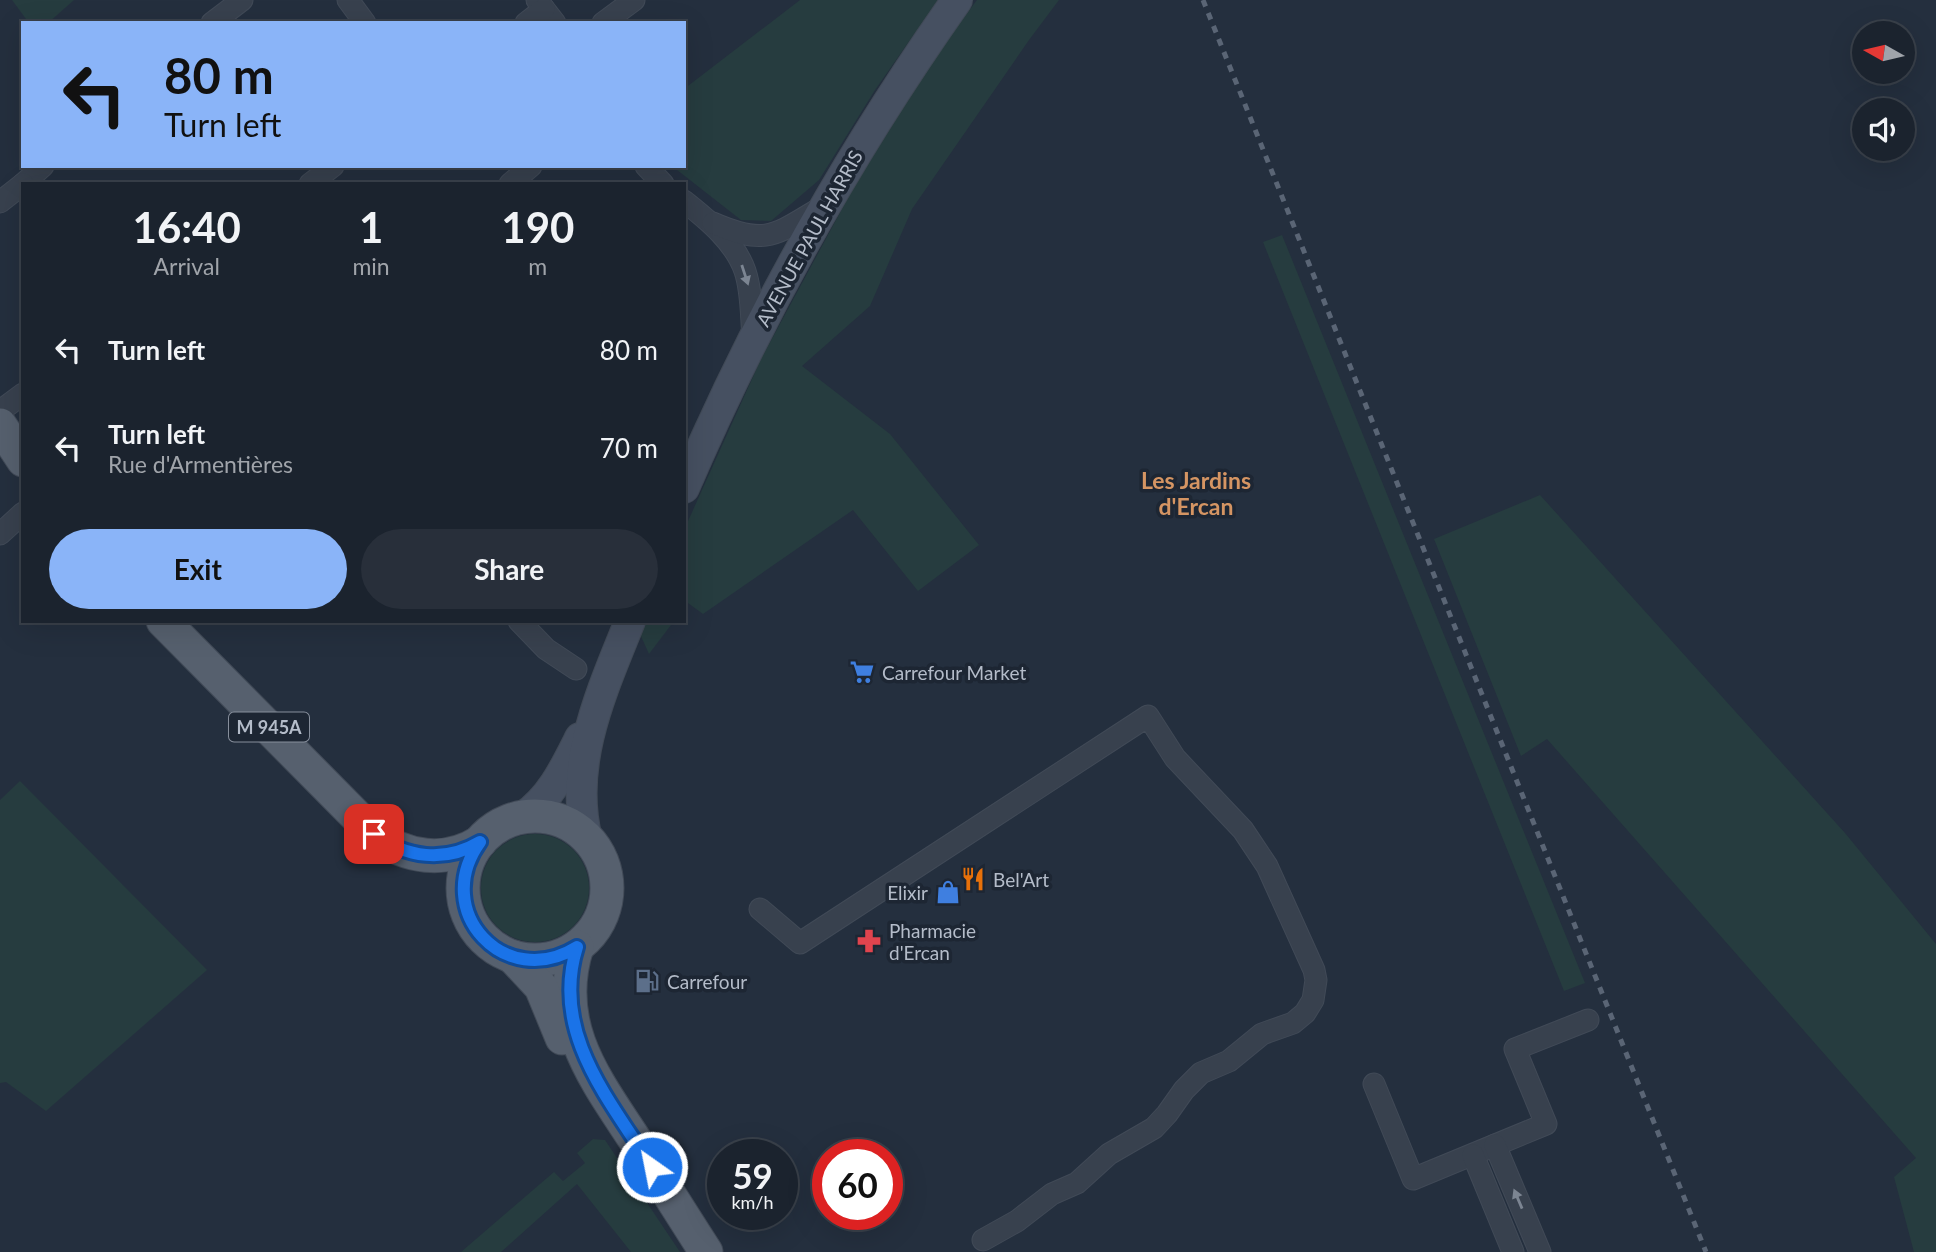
<!DOCTYPE html>
<meta charset="utf-8">
<style>
:root{--surface:#1b232e;--page:#282f3a;--text:#f1f3f6;--muted:#a0a4aa;--line:#39404a;--accent:#8ab4f8}
body{margin:0;font-family:Lato,sans-serif;background:var(--page);color:var(--text);height:100vh;display:flex;flex-direction:column;font-size:26px;white-space:nowrap}
*{box-sizing:border-box;margin:0}
p{font-size:23px;color:var(--muted)}
.icon{flex:none;width:38px;height:38px;fill:none;stroke:currentColor;stroke-width:2;stroke-linecap:round;stroke-linejoin:round}
.map{position:relative;flex:1;overflow:hidden}
.drawer{position:absolute;left:21px;top:182px;width:665px;height:441px;display:flex;flex-direction:column;background:var(--surface);border-radius:0px;box-shadow:0 7px 28px #0002,0 0 0 2px var(--line)}
.drawer>*{flex:none}
.top-card{position:absolute;left:21px;top:21px;width:665px;height:147px;border-radius:0px;box-shadow:0 7px 28px #0002,0 0 0 2px var(--line);background:#8ab4f8;color:#111;overflow:hidden}
.needle{width:46px;rotate:278deg}
.tools{position:absolute;left:1852px;top:21px;display:grid;gap:14px}
.tools a{display:grid;place-items:center;width:63px;height:63px;border-radius:50%;background:var(--surface);box-shadow:0 7px 28px #0002,0 0 0 2px var(--line);font-size:35px}
.speed{position:absolute;left:707px;top:1139px;display:flex;gap:14px;font-size:35px;font-weight:700;text-align:center}
.speed>*{display:grid;place-content:center;width:91px;height:91px;border-radius:50%;background:var(--surface);box-shadow:0 7px 28px #0002,0 0 0 2px var(--line);line-height:1}
.speed small{font-size:18px;font-weight:400}
.speed .limit{border:10px solid #d22;background:#fff;color:#111}
.pin{position:absolute;display:grid;place-items:center;width:60px;height:60px;color:#fff;margin:-30px;border-radius:14px;box-shadow:0 4px 10px #0006}
.me{position:absolute;width:77px;margin:-38px;rotate:327deg;stroke-linejoin:round;filter:drop-shadow(0 0 5px #0008)}
.turn{display:flex;align-items:center;gap:24px;height:147px;padding:0 28px;font-size:32px}
.turn .icon{width:91px;height:91px;stroke-width:2.5}
.turn b{display:block;font-size:49px;line-height:60px}
.eta{display:flex;justify-content:space-evenly;align-items:center;height:119px;text-align:center}
.eta b{font-size:42px;font-weight:700;line-height:49px}
.action{display:flex;gap:14px;margin-top:auto;padding:14px 28px}
.action a{flex:1;height:80px;border-radius:42px;background:var(--accent);color:#111;font-size:28px;font-weight:700;line-height:80px;text-align:center}
.action a+a{background:var(--page);color:var(--text)}
ul{padding:0;list-style:none}
li{display:flex;align-items:center;gap:21px;height:98px;padding:0 28px}
li div{flex:1}
li b{display:block;font-size:26px}
li em{font-style:normal}
.map>svg:first-child{display:block}
.green{fill:#263c3f}
.lines{fill:none;stroke-linecap:round;stroke-linejoin:round}
.minor-casing{stroke:#414a57;stroke-width:23}
.secondary-casing{stroke:#414a57;stroke-width:32}
.primary-casing{stroke:#414a57;stroke-width:35}
.minor{stroke:#38414e;stroke-width:21}
.secondary{stroke:#465061;stroke-width:30}
.primary{stroke:#56606e;stroke-width:33}
.rail{stroke:#5a6575;stroke-width:5;stroke-dasharray:7 7;stroke-linecap:butt}
.oneway{fill:#7c8592}
.route-casing{stroke:#114b97;stroke-width:18}
.route{stroke:#1a73e8;stroke-width:12}
.labels{text-anchor:middle;dominant-baseline:central;stroke-width:7;stroke-linejoin:round;paint-order:stroke}
.shield{fill:#1d2633;stroke:#878f9c;stroke-width:2}
.shield-label{font-size:18px;font-weight:bold;fill:#b4bcc9}
.street-label{font-size:19px;fill:#b4bcc9;stroke:#1d2633}
.poi-label{font-size:19px;fill:#b4bcc9;stroke:#1d2633;text-anchor:start}
.quarter-label{font-size:23px;font-weight:bold;fill:#d59563;stroke:#1d2633}
</style>
<div class="map">
<svg width="1936" height="1252" viewBox="0 0 1936 1252">
<rect width="100%" height="100%" fill="#242f3e"/>
<!-- green -->
<g class="green">
<polygon points="12,0 74,0 48,23 29,23"/>
<polygon points="800,0 938,0 875,90 819,180 771,221 741,220 672,166 684,166 684,89"/>
<polygon points="977,0 1059,0 1029,40 912,209 870,306 802,366 890,434 979,545 918,591 853,510 703,614 688,603 684,608 684,530 761,359 855,185 940,49"/>
<polygon points="1282,235 1585,983 1564,991 1263,242"/>
<polygon points="1540,495 1845,833 1936,944 1936,1252 1914,1252 1894,1177 1916,1158 1547,739 1521,756 1434,539"/>
<polygon points="645,621 674,621 649,654 640,634"/>
<polygon points="20,781 207,970 46,1111 6,1082 0,1083 0,800"/>
<circle cx="535" cy="888" r="54"/>
<polygon points="593,1139 605,1140 680,1252 631,1252 577,1184 501,1252 461,1252 554,1172 563,1181 585,1163 577,1153"/>
</g>
<g class="lines">
<!-- minor casing -->
<g class="minor-casing">
<g id="minor">
<polyline points="348,0 365,23"/>
<polyline points="537,0 555,23"/>
<polyline points="212,23 242,0"/>
<polyline points="526,23 544,9"/>
<polyline points="603,23 634,0"/>
<polyline points="646,166 663,184"/>
<polyline points="23,184 43,166"/>
<polyline points="310,184 333,166"/>
<polyline points="510,184 531,166"/>
<path d="M684,201C708,220 735,242 745,271C752,292 751,316 753,337"/>
<polyline points="0,202 23,184"/>
<path d="M713,223C768,247 776,234 824,206"/>
<polyline points="0,411 23,394"/>
<polyline points="0,534 23,513"/>
<polyline points="519,621 546,649 576,669"/>
<polyline points="760,909 800,943 1148,716 1175,758 1243,830 1267,866 1314,970 1316,980 1313,1000 1305,1013 1293,1023 1262,1034 1229,1061 1201,1073 1184,1090 1167,1114 1154,1128 1109,1154 1077,1183 1052,1194 1017,1221 983,1240"/>
<polyline points="1374,1084 1413,1179 1546,1124 1515,1049 1588,1020"/>
<polyline points="1495,1145 1540,1252"/>
<polyline points="1473,1155 1513,1252"/>
</g>
</g>
<!-- secondary casing -->
<g class="secondary-casing">
<g id="secondary">
<path d="M684,488C758,316 849,153 957,0"/>
<path d="M523,817C551,798 565,768 580,738"/>
<path d="M587,839C568,763 602,691 630,621"/>
</g>
</g>
<!-- primary casing -->
<g class="primary-casing">
<g id="primary">
<polyline points="0,425 23,460"/>
<path d="M163,621L374,834C406,858 445,864 480,842"/>
<circle cx="535" cy="888" r="72"/>
<path d="M577,947C552,1026 596,1080 637,1143C660,1180 683,1216 706,1252"/>
<polyline points="513,957 541,987 562,1038"/>
</g>
</g>
<!-- minor -->
<use href="#minor" class="minor"/>
<!-- secondary -->
<use href="#secondary" class="secondary"/>
<!-- primary -->
<use href="#primary" class="primary"/>
<!-- rail -->
<polyline class="rail" points="1203,0 1706,1252"/>
</g>
<!-- one-way arrows -->
<defs><path id="oneway-solid" d="M-6-.8H1V-3.2L6.5 0L1 3.2V.8H-6Z" transform="scale(1.75)"/></defs>
<g class="oneway">
<use href="#oneway-solid" transform="translate(745 275) rotate(72)"/>
<use href="#oneway-solid" transform="translate(1518 1199) rotate(-113)"/>
</g>
<g class="lines">
<!-- route casing -->
<g class="route-casing">
<path id="route" d="M374,834C406,858 445,863 480,842C430,911 505,992 577,947C550,1032 609,1099 652,1167"/>
</g>
<!-- route -->
<use href="#route" class="route"/>
</g>
<!-- icons -->
<defs>
<g id="supermarket-bare" transform="scale(1.89)"><path d="M-6-5.5h2.5l.6 2H6L4.5 2H-2.5L-4.4-4H-6ZM-1.5 3.2a1.3 1.3 0 1 0 .1 0ZM3 3.2a1.3 1.3 0 1 0 .1 0Z" fill="#3f7fe0" stroke="#1d2633" stroke-width="2.5" paint-order="stroke"/></g>
<g id="restaurant-bare" transform="scale(1.89)"><path d="M-5-6h1v4h1v-4h1v4h1v-4h1v5L-1.5 .5V6h-2V.5L-5-1ZM5-6V6H3V1.5H1.5Q1.5-4 5-6Z" fill="#e8710a" stroke="#1d2633" stroke-width="2.5" paint-order="stroke"/></g>
<g id="shop-bare" transform="scale(1.89)"><path d="M-5-2.5h2.3a2.7 3.5 0 0 1 5.4 0H5L5.5 6h-11ZM-1.5-2.5h3a1.5 2.3 0 0 0-3 0Z" fill="#3f7fe0" stroke="#1d2633" stroke-width="2.5" paint-order="stroke"/></g>
<g id="pharmacy-bare" transform="scale(1.89)"><path d="M-2-6h4v4h4v4h-4v4h-4v-4h-4v-4h4Z" fill="#e0444e" stroke="#1d2633" stroke-width="2.5" paint-order="stroke"/></g>
<g id="fuel-bare" transform="scale(1.89)"><path d="M-5.5-6h7V0h2V4h1.3V-2.5L3-4.5l.8-.8L6-3V5H2.5V1h-1V6h-7ZM-4.2-4.7v3.2H.2V-4.7Z" fill="#5c6f8a" stroke="#1d2633" stroke-width="2.5" paint-order="stroke"/></g>
</defs>
<g fill-rule="evenodd">
<use href="#supermarket-bare" x="862" y="672"/>
<use href="#restaurant-bare" x="973" y="879"/>
<use href="#shop-bare" x="948" y="892"/>
<use href="#pharmacy-bare" x="869" y="941"/>
<use href="#fuel-bare" x="647" y="981"/>
</g>
<g class="labels">
<!-- shield labels -->
<rect class="shield" x="229" y="712.5" width="80" height="29" rx="5"/>
<g class="shield-label">
<text x="269" y="727">M 945A</text>
</g>
<!-- street labels -->
<g class="street-label">
<text transform="translate(809 238) rotate(-61)">AVENUE PAUL HARRIS</text>
</g>
<!-- poi labels -->
<g class="poi-label">
<text x="882" y="672">Carrefour Market</text>
<text x="993" y="879">Bel'Art</text>
<text x="928" y="892" text-anchor="end">Elixir</text>
<text x="889" y="930">Pharmacie<tspan x="889" dy="22">d'Ercan</tspan></text>
<text x="667" y="981">Carrefour</text>
</g>
<!-- quarter labels -->
<g class="quarter-label">
<text x="1196" y="480">Les Jardins<tspan x="1196" dy="26">d'Ercan</tspan></text>
</g>
</g>
</svg>
<div class="tools">
<a><svg class="needle" viewBox="-14 -14 28 28"><path d="M0-13l5 13h-10z" fill="#e53935"/><path d="M0 13l5-13h-10z" fill="#a0a4aa"/></svg></a>
<a><svg class="icon" aria-label="sound" viewBox="0 0 24 24"><path d="M4 9h4l5-4v14l-5-4H4zM17 9q2 3 0 6"/></svg></a>
</div>
<div class="speed"><div>59<small>km/h</small></div><div class="limit">60</div></div>
<div class="pin" style="left:374px;top:834px;background:#d93025"><svg class="icon" aria-label="arrive" viewBox="0 0 24 24"><path d="M6 21V4h12l-3 4 3 4H6"/></svg></div>
<svg class="me" style="left:652px;top:1167px" viewBox="-20 -20 40 40"><circle r="17" fill="#1a73e8" stroke="#fff" stroke-width="3"/><path d="M0-11L8 9 0 5-8 9z" fill="#fff"/></svg>
<div class="top-card">
<div class="turn"><svg class="icon" aria-label="left" viewBox="0 0 24 24"><path d="M17 20v-9H6M10 6l-5 5 5 5"/></svg><div><b>80 m</b>Turn left</div></div>
</div>
<section class="drawer">
<div class="eta">
<div><b>16:40</b><p>Arrival</p></div>
<div><b>1</b><p>min</p></div>
<div><b>190</b><p>m</p></div>
</div>
<ul>
<li><svg class="icon" aria-label="left" viewBox="0 0 24 24"><path d="M17 20v-9H6M10 6l-5 5 5 5"/></svg><div><b>Turn left</b></div><em>80 m</em></li>
<li><svg class="icon" aria-label="left" viewBox="0 0 24 24"><path d="M17 20v-9H6M10 6l-5 5 5 5"/></svg><div><b>Turn left</b><p>Rue d'Armentières</p></div><em>70 m</em></li>
</ul>
<div class="action"><a>Exit</a><a>Share</a></div>
</section>
</div>
